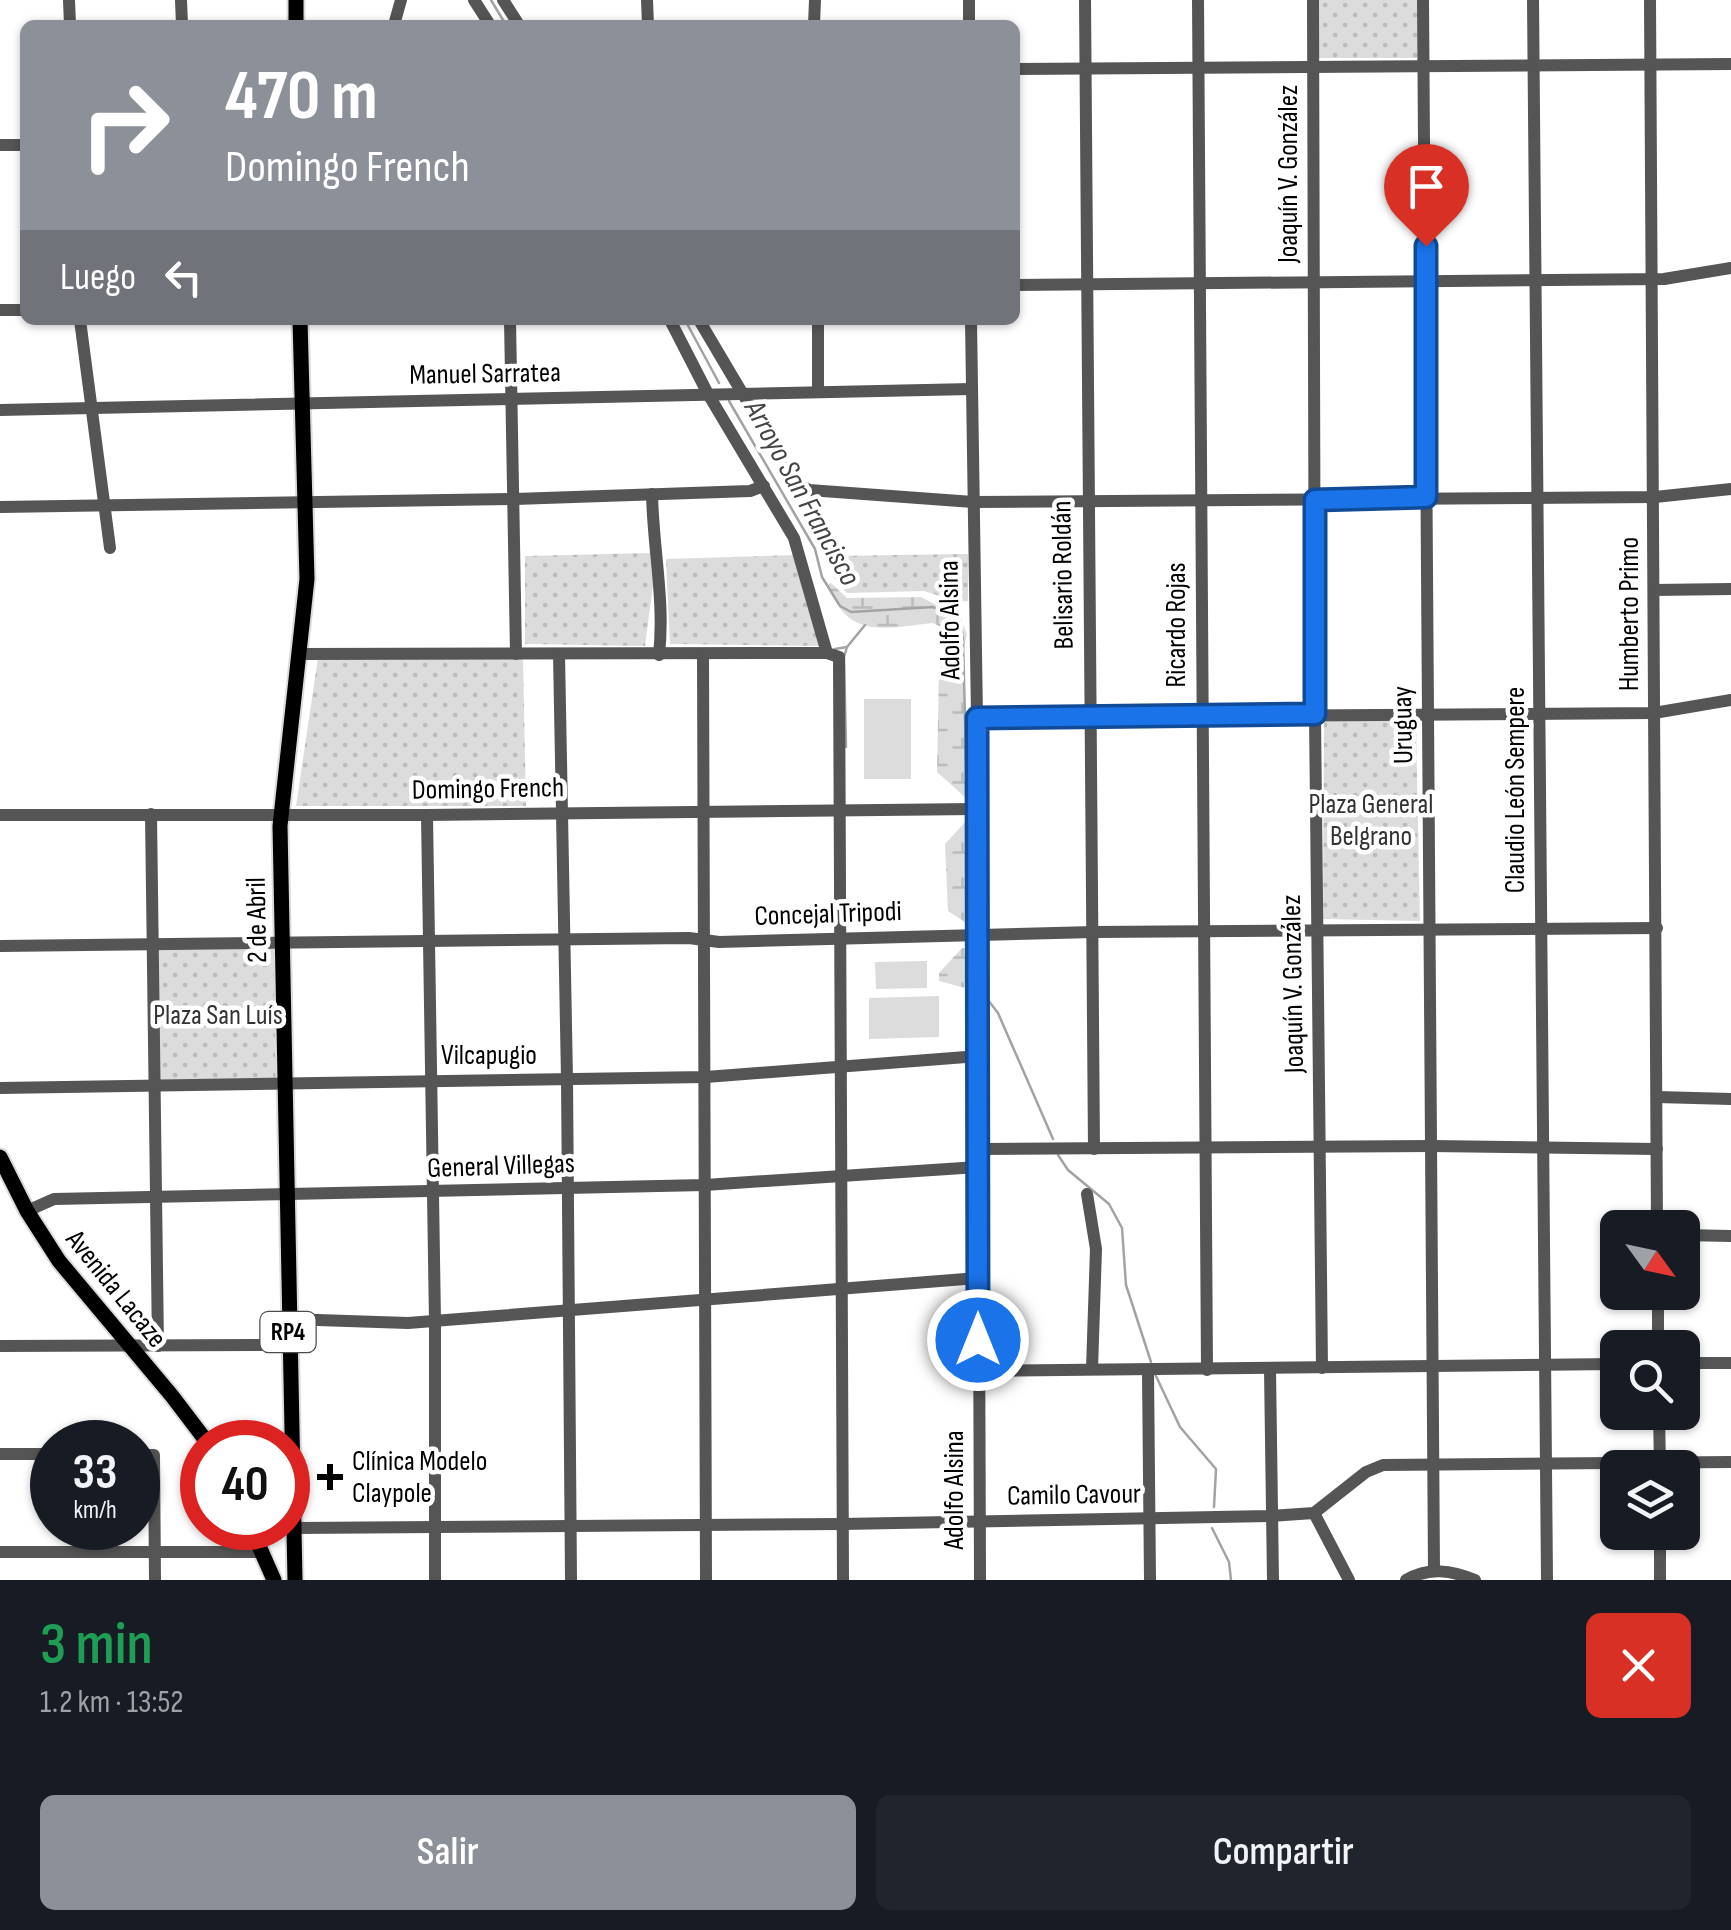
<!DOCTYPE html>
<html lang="es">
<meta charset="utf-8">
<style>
:root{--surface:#171b24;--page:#20242c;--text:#f1f3f6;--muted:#9ea1a6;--accent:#8c9099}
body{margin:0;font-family:"Sofia Sans Condensed",sans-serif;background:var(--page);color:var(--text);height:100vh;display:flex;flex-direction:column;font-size:38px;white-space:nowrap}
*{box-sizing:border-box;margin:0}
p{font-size:32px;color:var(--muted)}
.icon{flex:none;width:55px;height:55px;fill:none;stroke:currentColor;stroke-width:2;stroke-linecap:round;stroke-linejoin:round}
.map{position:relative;height:1580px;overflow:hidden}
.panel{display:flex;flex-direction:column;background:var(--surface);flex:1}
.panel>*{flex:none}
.banner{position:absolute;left:20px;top:20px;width:1000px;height:305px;border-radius:15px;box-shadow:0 2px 8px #0004;background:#8c9099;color:#fff;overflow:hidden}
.needle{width:65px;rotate:123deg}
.fabs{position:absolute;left:1600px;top:1210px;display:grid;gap:20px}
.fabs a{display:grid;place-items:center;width:100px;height:100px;border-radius:15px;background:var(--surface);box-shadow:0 2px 8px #0004;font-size:50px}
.speed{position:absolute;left:30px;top:1420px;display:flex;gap:20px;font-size:50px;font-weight:700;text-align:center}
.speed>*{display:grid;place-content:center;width:130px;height:130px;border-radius:50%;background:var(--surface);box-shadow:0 2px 8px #0004;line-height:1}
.speed small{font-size:25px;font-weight:400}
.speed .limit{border:15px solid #d22;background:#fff;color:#111}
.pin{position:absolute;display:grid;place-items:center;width:85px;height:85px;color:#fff;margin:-102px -42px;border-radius:50% 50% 50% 0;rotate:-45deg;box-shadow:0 0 10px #0007}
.pin .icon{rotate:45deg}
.me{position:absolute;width:110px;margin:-55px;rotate:0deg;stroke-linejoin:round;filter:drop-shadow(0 0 8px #0008)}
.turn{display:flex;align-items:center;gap:35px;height:210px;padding:0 40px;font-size:45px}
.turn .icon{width:130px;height:130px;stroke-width:2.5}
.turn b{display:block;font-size:70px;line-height:85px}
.then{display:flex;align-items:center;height:95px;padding:0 40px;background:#0003;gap:20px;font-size:38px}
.round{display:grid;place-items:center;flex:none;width:105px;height:105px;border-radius:15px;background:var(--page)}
.summary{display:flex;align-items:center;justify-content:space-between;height:170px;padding:0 40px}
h1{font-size:60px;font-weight:600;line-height:75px;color:#1e9e55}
.cta{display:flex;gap:20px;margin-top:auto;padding:20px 40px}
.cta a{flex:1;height:115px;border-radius:15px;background:var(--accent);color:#fff;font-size:40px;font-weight:600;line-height:115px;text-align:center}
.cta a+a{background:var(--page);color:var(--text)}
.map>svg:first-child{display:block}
.grass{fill:url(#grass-dots)}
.wetland{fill:url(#wetland-marsh)}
.garden{fill:#dcdcdc}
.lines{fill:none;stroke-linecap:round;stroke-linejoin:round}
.stream{stroke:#a3a3a3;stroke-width:2.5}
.major-casing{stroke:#dbdbdb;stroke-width:19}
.minor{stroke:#555;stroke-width:12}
.major{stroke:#000;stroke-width:15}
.route-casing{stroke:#114b97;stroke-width:25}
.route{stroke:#1a73e8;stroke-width:18}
.poi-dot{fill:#000;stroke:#fff;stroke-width:4}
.labels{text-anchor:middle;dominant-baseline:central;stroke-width:9;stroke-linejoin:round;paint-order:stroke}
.shield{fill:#fff;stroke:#4c4c4c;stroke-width:2.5}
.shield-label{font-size:25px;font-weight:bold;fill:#000}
.street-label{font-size:28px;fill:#000;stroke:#fff}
.park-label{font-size:28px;fill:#333;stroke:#fff}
.poi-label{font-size:28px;fill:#000;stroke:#fff;text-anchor:start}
.water-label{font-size:30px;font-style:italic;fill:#444;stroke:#fff}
</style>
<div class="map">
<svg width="1731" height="1580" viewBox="0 0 1731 1580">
<defs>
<pattern id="grass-dots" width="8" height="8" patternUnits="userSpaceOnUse" patternTransform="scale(2.5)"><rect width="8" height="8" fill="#dcdcdc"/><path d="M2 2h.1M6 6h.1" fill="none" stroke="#bbb" stroke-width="1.8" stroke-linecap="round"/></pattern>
<pattern id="wetland-marsh" width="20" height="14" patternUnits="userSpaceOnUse" patternTransform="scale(2.5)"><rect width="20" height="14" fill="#dcdcdc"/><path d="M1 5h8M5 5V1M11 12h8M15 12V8" fill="none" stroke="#bbb"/></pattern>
</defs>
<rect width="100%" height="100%" fill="#fff"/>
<!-- grass -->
<g class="grass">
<rect x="1317" y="0" width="101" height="58"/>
<polygon points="650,553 653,585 645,646 525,644 525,556"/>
<polygon points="968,554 968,601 959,602 924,591 847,593 833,577 830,556"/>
<polygon points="794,555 822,646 670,644 666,559"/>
<polygon points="318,658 523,659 526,806 296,806"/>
<polygon points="1324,720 1416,721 1420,921 1323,919"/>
<polygon points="152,945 283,945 283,1084 153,1086"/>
</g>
<!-- wetland -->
<g class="wetland">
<path d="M831,583L847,598L921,597L961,618L967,635L963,648L967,799L937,772L939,671L953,643L941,627L933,623C905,625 866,637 844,613C837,606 832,594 826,585Z"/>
<polygon points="967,820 968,914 968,924 948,911 945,844"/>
<polygon points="962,948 968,948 969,989 939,981 939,973"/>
</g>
<!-- garden -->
<g class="garden">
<rect x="864" y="699" width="47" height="80"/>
<polygon points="927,961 927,988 876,989 875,962"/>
<polygon points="939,996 939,1037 869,1039 869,998"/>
</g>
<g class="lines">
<!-- stream -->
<g class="stream">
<polyline points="491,0 506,25"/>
<polyline points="685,320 719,383"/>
<polyline points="729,401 815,549 822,577 840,606 851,612 933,607 955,619 963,638 967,799"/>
<polyline points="835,649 847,647 865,625"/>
<polyline points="846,747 844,657 847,647"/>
<polyline points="967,820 968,914"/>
<polyline points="968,948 971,990"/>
<polyline points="988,1000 998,1013 1053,1139"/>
<polyline points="1058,1155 1068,1170 1109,1204 1122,1228 1126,1285 1151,1362"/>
<polyline points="1155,1374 1180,1427 1216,1469 1214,1507"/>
<polyline points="1212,1528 1229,1562 1231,1580"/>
</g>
<!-- major casing -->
<g class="major-casing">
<g id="major">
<polyline points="296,25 296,0"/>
<polyline points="0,1157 27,1211 59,1261 172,1396 207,1442"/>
<polyline points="251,1528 274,1580"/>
<polyline points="295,1580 280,826 307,579 300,320"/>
</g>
</g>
<!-- minor -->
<g class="minor">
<polyline points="69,0 70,25"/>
<polyline points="181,0 182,25"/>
<polyline points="474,0 490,25"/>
<polyline points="503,0 519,25"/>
<polyline points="647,0 648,25"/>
<polyline points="969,0 969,25"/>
<polyline points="1085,0 1094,1149"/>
<polyline points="1198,0 1207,1370"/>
<polyline points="1313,0 1315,713 1322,1368"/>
<polyline points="1423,0 1434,1570"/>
<polyline points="1533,0 1547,1580"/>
<polyline points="1650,0 1657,1228"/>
<polyline points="394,25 401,0"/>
<polyline points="814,25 815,0"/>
<polyline points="1015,69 1731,64"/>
<polyline points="0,145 25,145"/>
<polyline points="1015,285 1664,279 1731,268"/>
<polyline points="0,310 25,310"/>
<polyline points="80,320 110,548"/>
<polyline points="510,320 516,654"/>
<polyline points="670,320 708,394 794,538 827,653"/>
<polyline points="699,320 795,482 809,490 973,502 1655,497 1731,489"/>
<polyline points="971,320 977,718 980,1580"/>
<polyline points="818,392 818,320"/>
<polyline points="0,410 972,389"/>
<path d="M652,494C653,548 665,601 659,655"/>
<polyline points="0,507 515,499 750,491 764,486"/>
<polyline points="1654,590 1731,589"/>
<polyline points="300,654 827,653 839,657 843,1580"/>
<polyline points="559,654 567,1079 571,1580"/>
<polyline points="703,654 706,1580"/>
<polyline points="977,718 1654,713 1731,700"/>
<polyline points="151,814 158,1346"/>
<polyline points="0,815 427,815 976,809"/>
<polyline points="427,815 435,1321 435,1580"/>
<polyline points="0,946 689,938 719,942 1094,932 1657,928"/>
<polyline points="0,1088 706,1077 979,1056"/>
<polyline points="1657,1097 1731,1099"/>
<polyline points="978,1149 1432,1146 1657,1149"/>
<polyline points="1087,1194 1096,1249 1092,1369"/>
<polyline points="27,1211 54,1199 705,1185 978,1167"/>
<polyline points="1682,1235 1731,1236"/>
<polyline points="1658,1292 1658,1348"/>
<polyline points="287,1319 408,1323 978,1278"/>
<polyline points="0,1346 288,1345"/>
<polyline points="1682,1363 1731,1363"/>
<polyline points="1270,1369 1273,1580"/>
<polyline points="979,1371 1618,1364"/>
<polyline points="1148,1371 1150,1580"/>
<polyline points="1659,1412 1660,1468"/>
<polyline points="0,1454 52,1454"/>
<polyline points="138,1455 154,1455 155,1580"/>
<polyline points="1314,1513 1349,1580"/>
<polyline points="294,1528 842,1524 1270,1516 1314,1513 1366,1472 1383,1465 1731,1462"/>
<polyline points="1660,1532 1660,1580"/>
<polyline points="0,1552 263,1552"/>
<path d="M1406,1580C1429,1567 1451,1570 1475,1580"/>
</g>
<!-- major -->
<use href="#major" class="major"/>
</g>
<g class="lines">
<!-- route casing -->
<g class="route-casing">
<polyline id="route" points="978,1340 977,718 1315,714 1315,500 1426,497 1426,246"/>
</g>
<!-- route -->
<use href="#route" class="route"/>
</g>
<!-- markers -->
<path class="poi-dot" d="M325 1462h10v10h10v10h-10v10h-10v-10h-10v-10h10z"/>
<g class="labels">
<!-- shield labels -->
<rect class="shield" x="260.5" y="1312" width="55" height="40" rx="8"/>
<g class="shield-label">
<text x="288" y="1332">RP4</text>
</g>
<!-- street labels -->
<g class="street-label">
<text transform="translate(1288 174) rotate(-90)">Joaquín V. González</text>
<text transform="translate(485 374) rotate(-1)">Manuel Sarratea</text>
<text transform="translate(1063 575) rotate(-91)">Belisario Roldán</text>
<text transform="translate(1629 614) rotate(-90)">Humberto Primo</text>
<text transform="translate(950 620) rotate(-91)">Adolfo Alsina</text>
<text transform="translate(1176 625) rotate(-90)">Ricardo Rojas</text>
<text transform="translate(1403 725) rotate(-91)">Uruguay</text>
<text transform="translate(488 789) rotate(-1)">Domingo French</text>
<text transform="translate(1515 790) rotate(-90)">Claudio León Sempere</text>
<text transform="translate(828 914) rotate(-2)">Concejal Tripodi</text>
<text transform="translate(257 920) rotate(-91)">2 de Abril</text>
<text transform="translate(1293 984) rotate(-91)">Joaquín V. González</text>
<text x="489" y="1055">Vilcapugio</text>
<text transform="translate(501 1166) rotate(-2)">General Villegas</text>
<text transform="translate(116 1289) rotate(51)">Avenida Lacaze</text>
<text transform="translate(954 1490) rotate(-90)">Adolfo Alsina</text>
<text transform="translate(1074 1495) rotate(-1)">Camilo Cavour</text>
</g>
<!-- park labels -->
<g class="park-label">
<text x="1371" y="804">Plaza General<tspan x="1371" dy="32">Belgrano</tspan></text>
<text x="218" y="1015">Plaza San Luís</text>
</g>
<!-- poi labels -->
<g class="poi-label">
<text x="352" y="1461">Clínica Modelo<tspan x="352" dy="32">Claypole</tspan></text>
</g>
<!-- water labels -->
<g class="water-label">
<text transform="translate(802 493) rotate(61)">Arroyo San Francisco</text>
</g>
</g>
</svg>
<div class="fabs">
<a><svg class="needle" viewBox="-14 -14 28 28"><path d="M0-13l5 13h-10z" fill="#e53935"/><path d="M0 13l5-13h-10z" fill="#9ea1a6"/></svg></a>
<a><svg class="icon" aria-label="search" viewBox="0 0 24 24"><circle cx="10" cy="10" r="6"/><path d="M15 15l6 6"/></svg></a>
<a><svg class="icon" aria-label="layers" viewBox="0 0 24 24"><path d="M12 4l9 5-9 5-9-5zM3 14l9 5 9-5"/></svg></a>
</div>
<div class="speed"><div>33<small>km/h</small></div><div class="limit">40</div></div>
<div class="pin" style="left:1426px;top:246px;background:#d93025"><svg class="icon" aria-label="arrive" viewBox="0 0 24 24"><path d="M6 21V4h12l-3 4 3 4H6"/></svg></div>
<svg class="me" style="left:978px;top:1340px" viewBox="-20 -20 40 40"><circle r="17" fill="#1a73e8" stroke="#fff" stroke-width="3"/><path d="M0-11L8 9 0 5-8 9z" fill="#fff"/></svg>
<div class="banner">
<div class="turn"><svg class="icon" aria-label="right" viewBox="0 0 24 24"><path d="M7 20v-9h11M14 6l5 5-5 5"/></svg><div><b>470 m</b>Domingo French</div></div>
<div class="then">Luego<svg class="icon" aria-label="left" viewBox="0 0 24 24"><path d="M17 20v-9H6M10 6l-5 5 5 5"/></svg></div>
</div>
</div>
<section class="panel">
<div class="summary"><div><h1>3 min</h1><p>1.2 km · 13:52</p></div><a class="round" style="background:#d93025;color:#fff"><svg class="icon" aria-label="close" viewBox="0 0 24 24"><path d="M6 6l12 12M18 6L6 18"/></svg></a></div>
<div class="cta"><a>Salir</a><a>Compartir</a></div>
</section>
